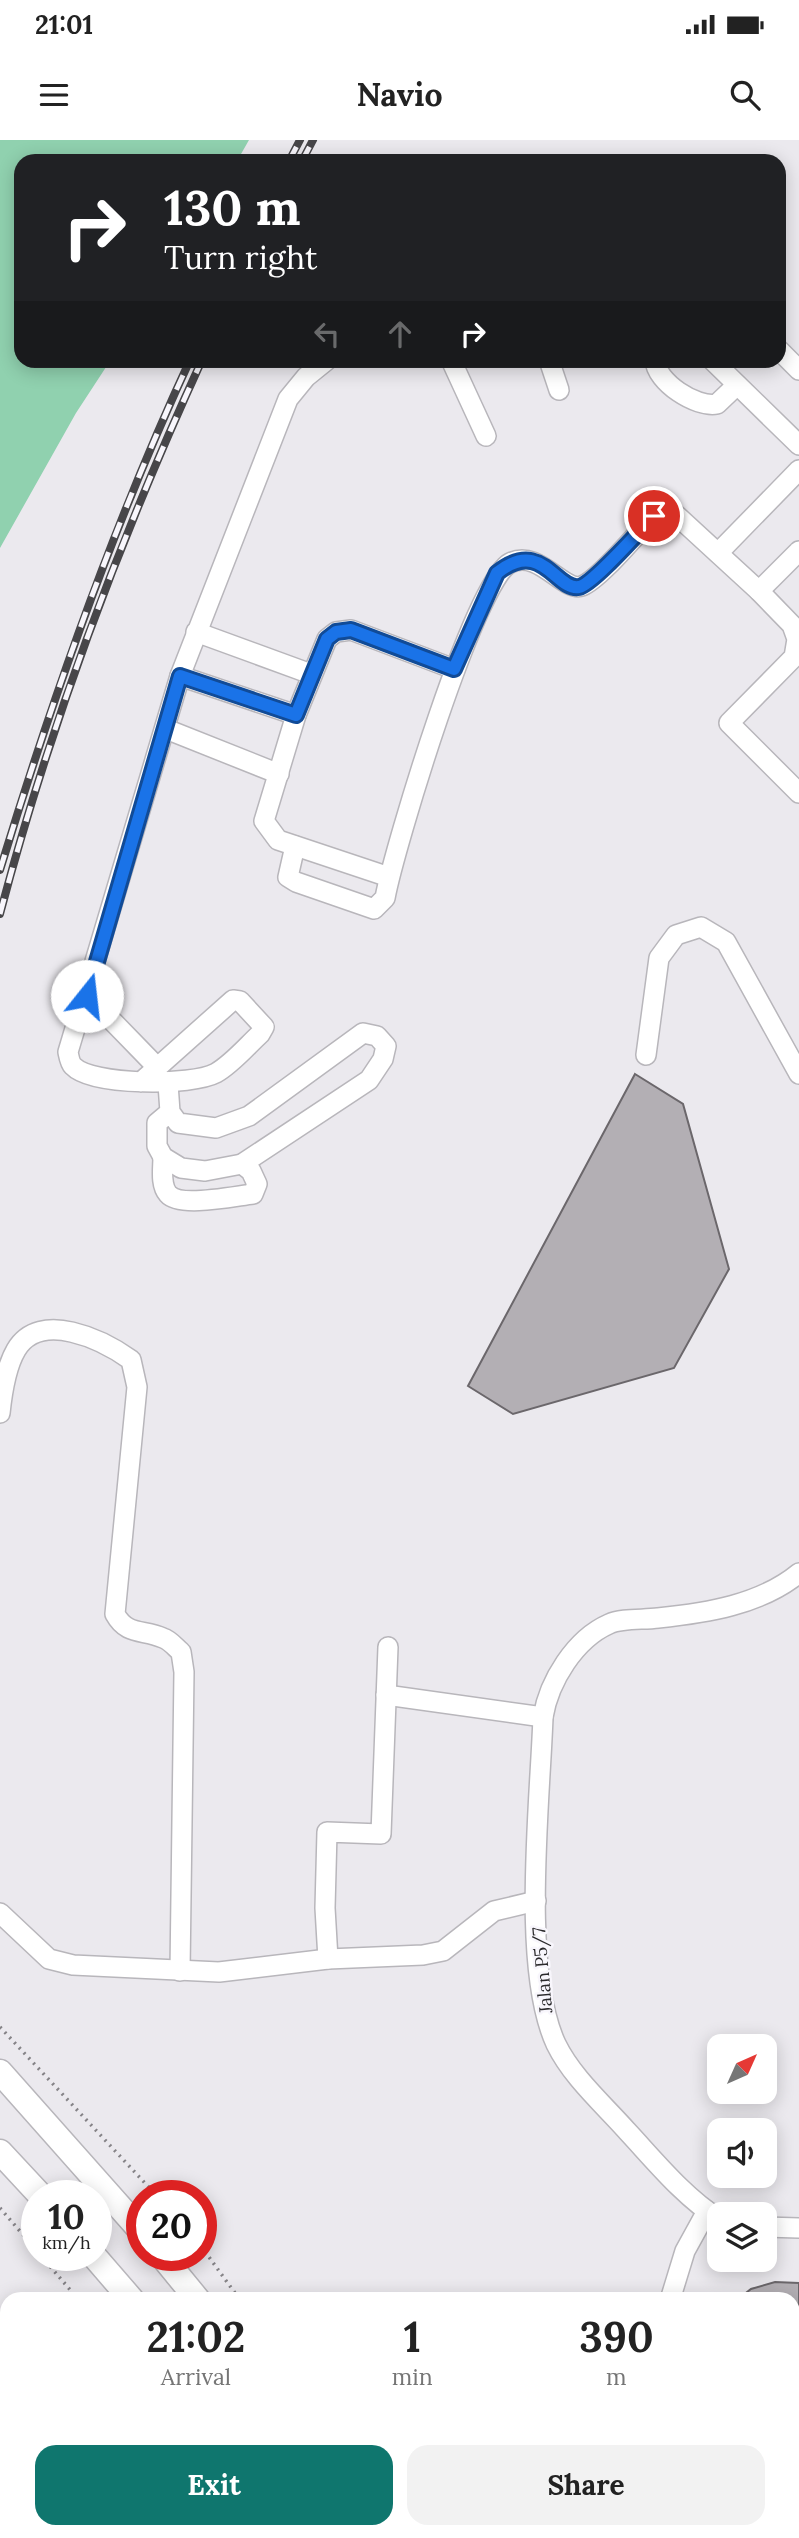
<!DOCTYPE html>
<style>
:root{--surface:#fff;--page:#f2f2f2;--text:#222;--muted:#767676;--accent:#0f766e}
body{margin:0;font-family:Lora,serif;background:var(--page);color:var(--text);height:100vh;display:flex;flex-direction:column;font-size:26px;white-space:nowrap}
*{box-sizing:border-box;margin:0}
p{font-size:23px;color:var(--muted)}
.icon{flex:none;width:38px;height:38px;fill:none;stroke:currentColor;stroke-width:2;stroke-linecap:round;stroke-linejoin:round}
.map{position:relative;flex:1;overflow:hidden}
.details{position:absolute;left:0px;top:2152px;width:800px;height:247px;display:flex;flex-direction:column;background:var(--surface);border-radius:21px 21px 0 0;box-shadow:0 4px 18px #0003}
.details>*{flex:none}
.top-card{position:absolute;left:14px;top:14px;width:772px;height:214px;border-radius:21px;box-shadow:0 4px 18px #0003;background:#202124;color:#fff;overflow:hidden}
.needle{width:46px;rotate:45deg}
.controls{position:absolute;left:707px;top:1894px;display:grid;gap:14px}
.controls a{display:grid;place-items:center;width:70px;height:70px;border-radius:14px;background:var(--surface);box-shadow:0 4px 18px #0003;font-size:35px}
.speed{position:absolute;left:21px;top:2040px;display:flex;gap:14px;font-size:35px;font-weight:700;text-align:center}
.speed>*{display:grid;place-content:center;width:91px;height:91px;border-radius:50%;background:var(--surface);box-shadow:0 4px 18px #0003;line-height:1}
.speed small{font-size:18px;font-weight:400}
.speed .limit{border:10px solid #d22;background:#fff;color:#111}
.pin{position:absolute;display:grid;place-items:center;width:60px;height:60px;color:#fff;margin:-30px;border:4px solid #fff;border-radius:50%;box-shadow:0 2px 7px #0007}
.me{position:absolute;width:77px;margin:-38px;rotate:16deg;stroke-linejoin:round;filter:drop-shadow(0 0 5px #0008)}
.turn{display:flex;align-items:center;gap:24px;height:147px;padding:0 35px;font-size:32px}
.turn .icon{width:91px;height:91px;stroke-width:2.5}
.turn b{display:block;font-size:49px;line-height:60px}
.lanes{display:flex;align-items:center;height:66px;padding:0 35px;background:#0003;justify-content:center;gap:35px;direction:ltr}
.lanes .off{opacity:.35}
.eta{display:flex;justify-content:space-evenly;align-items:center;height:119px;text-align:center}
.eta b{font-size:42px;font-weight:700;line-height:49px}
.primary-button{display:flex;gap:14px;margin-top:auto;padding:14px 35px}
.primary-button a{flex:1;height:80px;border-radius:21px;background:var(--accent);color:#fff;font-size:28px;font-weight:700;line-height:80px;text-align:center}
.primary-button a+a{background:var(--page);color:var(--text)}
.status{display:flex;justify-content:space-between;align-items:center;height:49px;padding:0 35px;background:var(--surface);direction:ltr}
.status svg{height:19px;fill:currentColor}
header{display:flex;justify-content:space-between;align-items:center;height:91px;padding:0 35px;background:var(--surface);font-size:32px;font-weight:700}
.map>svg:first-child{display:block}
.green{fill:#90d1af}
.building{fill:#b3afb4;stroke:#6b676b;stroke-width:2}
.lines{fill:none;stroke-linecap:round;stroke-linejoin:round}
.minor-casing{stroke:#b8b6bb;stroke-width:22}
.major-casing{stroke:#b8b6bb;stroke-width:27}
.path{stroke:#858387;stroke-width:3.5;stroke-dasharray:2 5;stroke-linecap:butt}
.minor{stroke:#fff;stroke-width:19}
.major{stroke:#fff;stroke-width:24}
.rail-casing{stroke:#474649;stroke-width:8}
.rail{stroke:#f8f6fc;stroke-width:5;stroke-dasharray:16;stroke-linecap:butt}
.route-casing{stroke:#114b97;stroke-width:18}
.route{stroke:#1a73e8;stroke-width:12}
.labels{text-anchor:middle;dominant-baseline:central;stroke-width:5;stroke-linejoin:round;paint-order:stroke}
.street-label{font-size:18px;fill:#2a292b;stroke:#f8f6fc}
</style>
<div class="status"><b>21:01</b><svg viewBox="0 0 49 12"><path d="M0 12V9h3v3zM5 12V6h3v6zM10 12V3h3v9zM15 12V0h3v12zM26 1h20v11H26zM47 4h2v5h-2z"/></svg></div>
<header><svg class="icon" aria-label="menu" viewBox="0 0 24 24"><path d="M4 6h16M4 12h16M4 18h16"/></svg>Navio<svg class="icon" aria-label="search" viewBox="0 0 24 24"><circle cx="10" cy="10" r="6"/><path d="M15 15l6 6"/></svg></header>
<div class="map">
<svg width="799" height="2398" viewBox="0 0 799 2398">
<rect width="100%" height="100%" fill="#ebe9ee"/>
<!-- green -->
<polygon class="green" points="0,0 249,0 237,21 21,21 21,220 110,221 76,273 0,408"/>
<!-- building -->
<g class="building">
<polygon points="635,934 683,964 729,1129 674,1228 513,1274 468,1246"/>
<polygon points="775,2142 799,2143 799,2224 793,2222 793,2160 737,2160 751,2149"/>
<polygon points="793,2253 799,2254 799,2398 709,2398 705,2392 793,2392"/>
</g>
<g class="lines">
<!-- minor casing -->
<g class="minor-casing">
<g id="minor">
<polyline points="779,210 799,230"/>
<polyline points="451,220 486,296"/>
<polyline points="549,220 559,250"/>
<path d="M655,220C656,242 696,268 717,264L737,245"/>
<polyline points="712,220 799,305"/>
<polyline points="718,413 799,330"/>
<polyline points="759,451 799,411"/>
<polyline points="196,492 311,534"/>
<polyline points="180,536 296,575"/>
<polyline points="166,589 279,634"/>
<path d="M295,706L288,737L296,742L374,769L385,758C394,709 475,440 510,423C538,408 564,453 582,446C600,439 638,392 654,376L665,370L674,373L759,451L792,485L797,499L794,517L729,583L799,653"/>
<polyline points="389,737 278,700 264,681 296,575 327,499 336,492 351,490 454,529"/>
<polyline points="87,855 157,927"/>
<polyline points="646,915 659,818 676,795 701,787 726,802 799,934"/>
<path d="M141,942L233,860L240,861L264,887L260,894C247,906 232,924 216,933C192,946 92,946 73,926C70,923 69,917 68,912L180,536L288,259L306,237L327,220"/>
<polyline points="168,944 170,972 178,983 216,988 249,976 363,893 377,896 386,906 383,919 369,940 242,1024 205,1031 181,1028 163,1017 157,1006 157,983 170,972"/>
<path d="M163,1017C163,1028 160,1045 168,1054C180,1068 235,1056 253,1054L257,1044L251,1031L242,1024"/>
<path d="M0,1273C2,1254 6,1227 16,1210C40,1169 103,1200 131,1220L137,1247L115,1474C127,1496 143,1489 163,1498C170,1500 176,1508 181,1512L184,1532L180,1831"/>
<polyline points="386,1555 543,1577"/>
<polyline points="0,1773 49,1819 73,1825 219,1832 328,1819 423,1815 443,1811 494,1771 536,1761"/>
<polyline points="328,1819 325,1768 327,1692 381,1694 388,1507"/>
<path d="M719,2079C684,2057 655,2021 627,1991C603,1964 572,1937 556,1904C521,1829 540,1663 543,1577C549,1541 575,1499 609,1484C622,1478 643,1480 658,1478C706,1473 760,1465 799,1433"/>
<polyline points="765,2087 799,2088"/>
<polyline points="670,2160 685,2111 707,2071"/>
</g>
</g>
<!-- major casing -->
<g class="major-casing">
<g id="major">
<polyline points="0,1932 142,2092"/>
<polyline points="0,2012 41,2056"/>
<polyline points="94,2116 132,2160"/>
<polyline points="162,2116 198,2160"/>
<polyline points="285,2392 288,2398"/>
<polyline points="351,2392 354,2398"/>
</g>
</g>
<!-- path -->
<g class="path">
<polyline points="0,1887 157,2056"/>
<polyline points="0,2068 37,2111"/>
<polyline points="201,2106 240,2160"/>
<polyline points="41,2116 79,2160"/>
<polyline points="244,2392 247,2398"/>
<polyline points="386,2392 389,2398"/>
</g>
<!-- minor -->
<use href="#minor" class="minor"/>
<!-- major -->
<use href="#major" class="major"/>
<!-- rail casing -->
<g class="rail-casing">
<g id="rail">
<polyline points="289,21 300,0"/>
<polyline points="302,21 313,0"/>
<path d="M0,730C53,556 113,386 190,220"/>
<path d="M0,774C50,584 120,399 202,220"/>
</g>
</g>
<!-- rail -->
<use href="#rail" class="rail"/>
</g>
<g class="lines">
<!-- route casing -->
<g class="route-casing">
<path id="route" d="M87,856L180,536L296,575L327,499L336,492L351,490L454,529L497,433C542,397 556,451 579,447C593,444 641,389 654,376"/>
</g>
<!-- route -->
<use href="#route" class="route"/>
</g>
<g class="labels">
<!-- street labels -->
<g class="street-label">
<text transform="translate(542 1830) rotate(-95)">Jalan P5/7</text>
</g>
</g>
</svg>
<div class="controls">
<a><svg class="needle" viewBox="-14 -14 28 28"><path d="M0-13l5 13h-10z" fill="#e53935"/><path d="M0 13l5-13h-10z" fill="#767676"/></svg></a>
<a><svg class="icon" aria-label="sound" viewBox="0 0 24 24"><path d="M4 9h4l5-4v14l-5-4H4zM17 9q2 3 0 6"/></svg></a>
<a><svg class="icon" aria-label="layers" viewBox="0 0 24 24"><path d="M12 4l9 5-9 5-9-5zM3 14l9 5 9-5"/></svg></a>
</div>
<div class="speed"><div>10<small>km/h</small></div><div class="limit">20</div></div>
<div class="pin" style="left:654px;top:376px;background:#d93025"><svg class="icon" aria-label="arrive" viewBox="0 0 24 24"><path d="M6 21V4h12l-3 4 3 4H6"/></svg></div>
<svg class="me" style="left:87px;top:856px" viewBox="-20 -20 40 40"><circle r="19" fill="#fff"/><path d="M0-13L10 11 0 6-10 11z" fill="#1a73e8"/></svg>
<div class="top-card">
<div class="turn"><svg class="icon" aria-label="right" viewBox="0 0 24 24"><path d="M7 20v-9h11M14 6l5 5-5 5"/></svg><div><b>130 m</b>Turn right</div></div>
<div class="lanes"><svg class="icon off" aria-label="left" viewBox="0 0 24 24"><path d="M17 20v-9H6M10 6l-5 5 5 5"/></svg><svg class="icon off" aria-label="ahead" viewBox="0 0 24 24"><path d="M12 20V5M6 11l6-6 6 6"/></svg><svg class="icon" aria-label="right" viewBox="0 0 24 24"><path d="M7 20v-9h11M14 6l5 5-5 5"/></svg></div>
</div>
<section class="details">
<div class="eta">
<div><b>21:02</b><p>Arrival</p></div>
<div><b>1</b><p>min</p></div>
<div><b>390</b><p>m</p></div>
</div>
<div class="primary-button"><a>Exit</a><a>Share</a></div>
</section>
</div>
